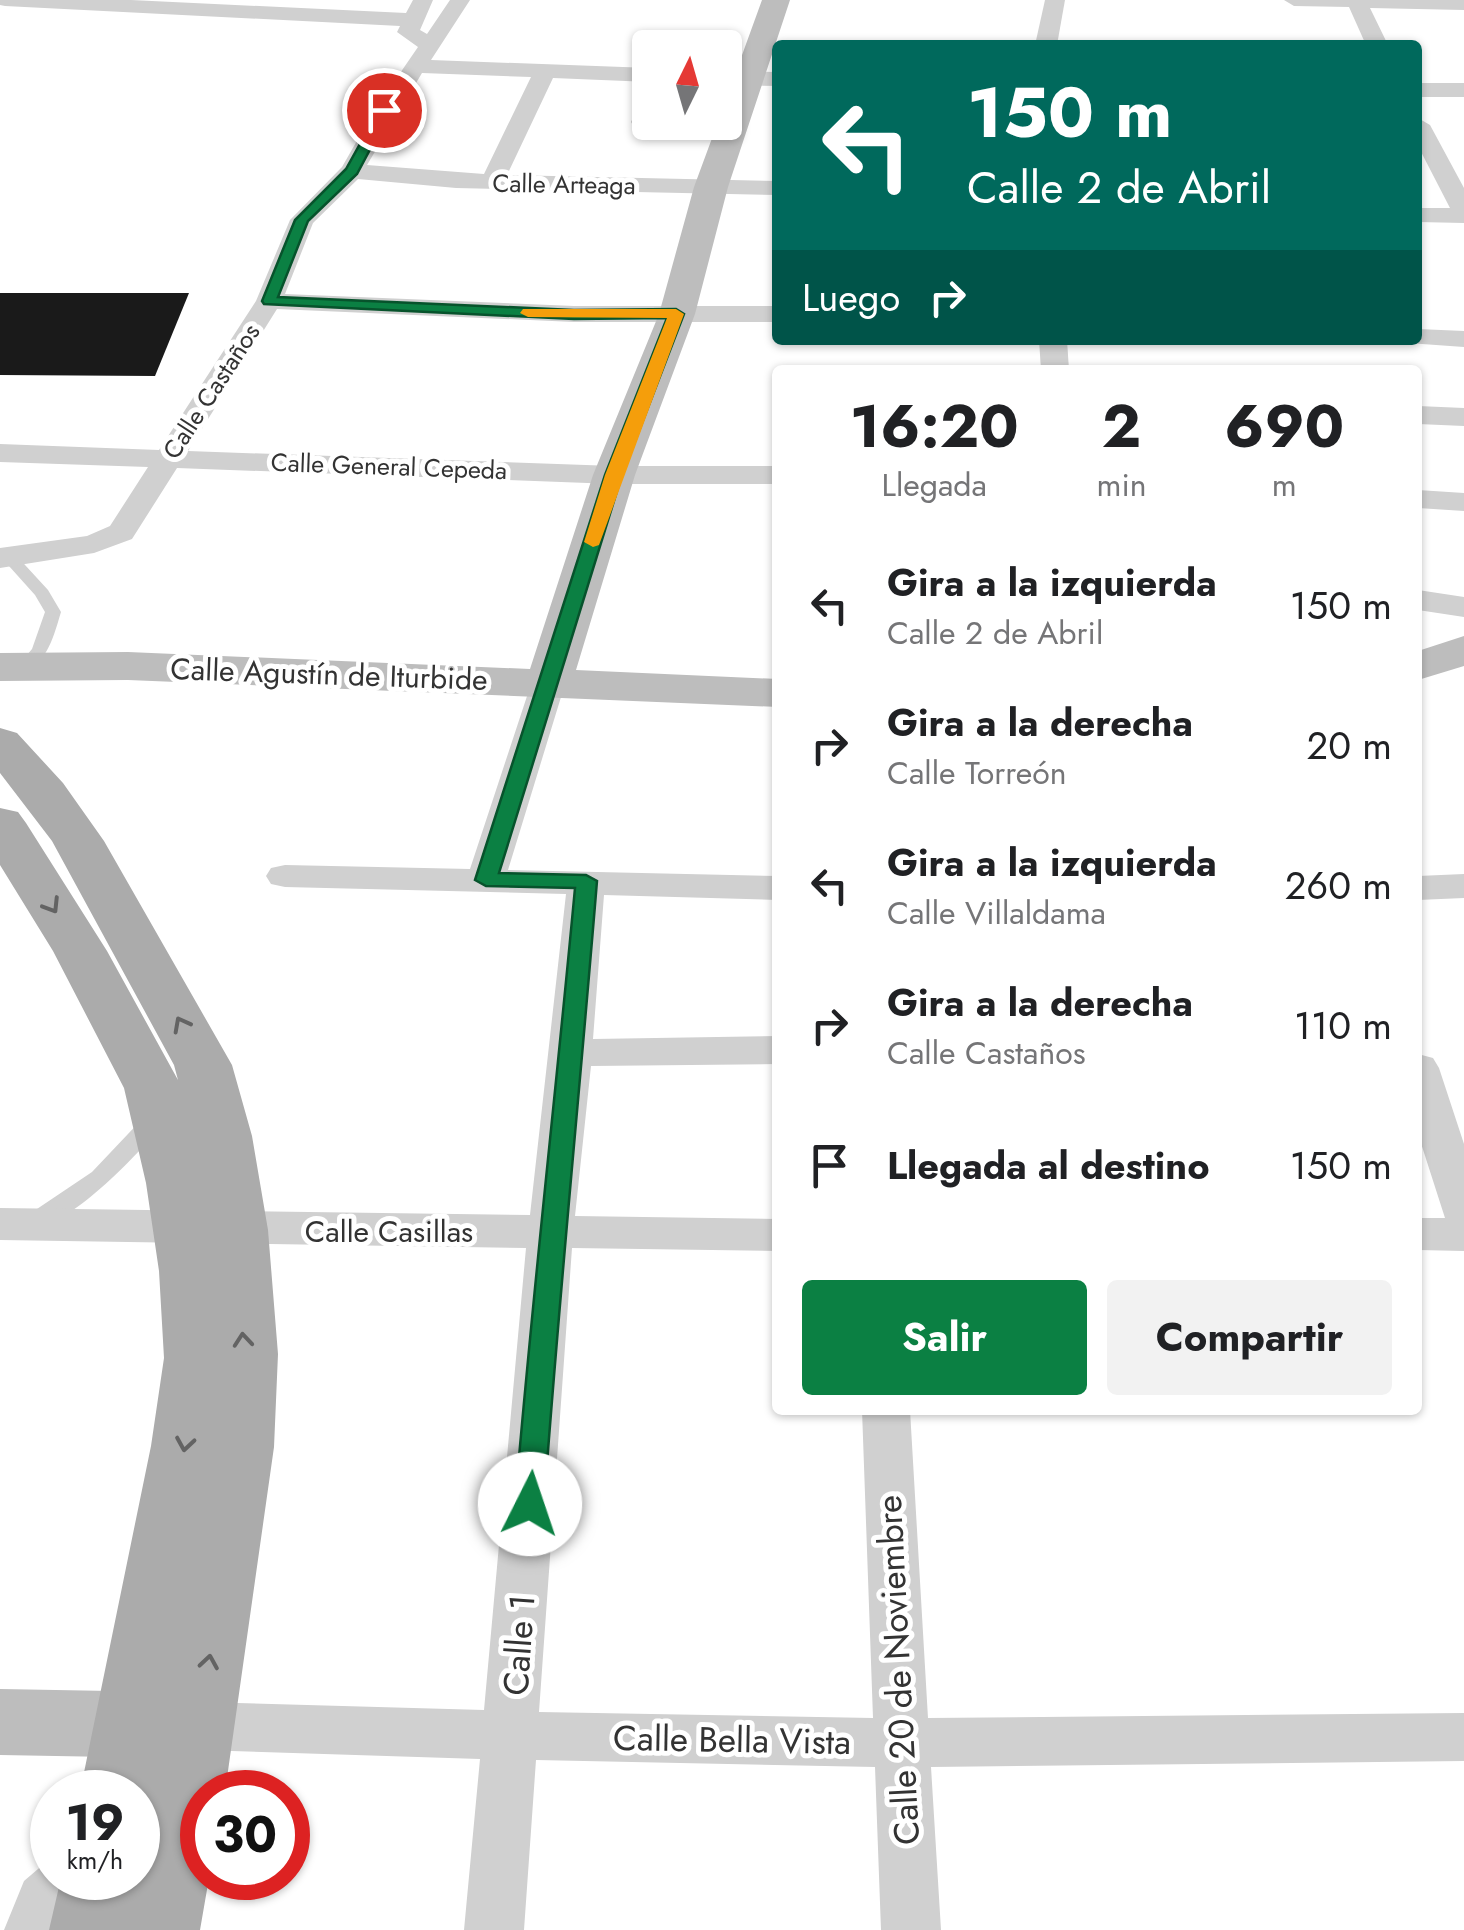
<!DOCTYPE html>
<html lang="es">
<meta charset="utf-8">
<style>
:root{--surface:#fff;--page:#f2f2f2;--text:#202124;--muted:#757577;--accent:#0b8043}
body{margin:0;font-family:Jost,sans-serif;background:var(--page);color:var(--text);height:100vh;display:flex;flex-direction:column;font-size:38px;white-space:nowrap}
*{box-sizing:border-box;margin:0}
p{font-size:32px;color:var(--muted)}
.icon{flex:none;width:55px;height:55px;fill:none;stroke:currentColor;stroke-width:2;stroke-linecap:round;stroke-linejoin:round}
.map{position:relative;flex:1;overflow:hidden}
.details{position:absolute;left:772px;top:365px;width:650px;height:1050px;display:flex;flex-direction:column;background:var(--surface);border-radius:10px;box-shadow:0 2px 8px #0004}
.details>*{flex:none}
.hud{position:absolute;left:772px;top:40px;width:650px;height:305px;border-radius:10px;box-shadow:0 2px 8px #0004;background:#00695c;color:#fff;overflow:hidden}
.needle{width:65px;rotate:5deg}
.tools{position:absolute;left:632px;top:30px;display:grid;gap:20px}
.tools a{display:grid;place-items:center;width:110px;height:110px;border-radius:10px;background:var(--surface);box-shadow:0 2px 8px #0004;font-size:50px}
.speed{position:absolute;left:30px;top:1770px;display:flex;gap:20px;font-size:50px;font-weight:700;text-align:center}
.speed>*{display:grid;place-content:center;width:130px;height:130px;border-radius:50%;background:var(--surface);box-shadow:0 2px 8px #0004;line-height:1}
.speed small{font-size:25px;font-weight:400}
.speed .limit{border:15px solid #d22;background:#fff;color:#111}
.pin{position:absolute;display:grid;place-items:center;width:85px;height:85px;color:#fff;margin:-42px;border:5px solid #fff;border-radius:50%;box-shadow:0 2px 10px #0007}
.me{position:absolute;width:110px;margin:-55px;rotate:4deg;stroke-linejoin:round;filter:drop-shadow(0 0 8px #0008)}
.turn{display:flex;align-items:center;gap:35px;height:210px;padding:0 30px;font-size:45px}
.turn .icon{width:130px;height:130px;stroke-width:2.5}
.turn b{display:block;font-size:70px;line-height:85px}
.then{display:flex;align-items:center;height:95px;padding:0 30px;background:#0003;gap:20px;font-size:38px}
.eta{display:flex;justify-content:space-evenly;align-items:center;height:170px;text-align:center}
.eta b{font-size:60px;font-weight:700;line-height:70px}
.button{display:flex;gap:20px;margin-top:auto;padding:20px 30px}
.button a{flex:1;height:115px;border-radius:10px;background:var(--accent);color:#fff;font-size:40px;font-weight:700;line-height:115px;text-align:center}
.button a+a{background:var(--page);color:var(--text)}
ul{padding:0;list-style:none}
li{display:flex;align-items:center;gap:30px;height:140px;padding:0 30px}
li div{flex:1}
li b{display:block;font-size:38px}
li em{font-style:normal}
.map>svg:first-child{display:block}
.building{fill:#1a1a1a}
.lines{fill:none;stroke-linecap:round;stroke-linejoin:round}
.lane{fill:#d0d0d0;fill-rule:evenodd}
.street{fill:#d0d0d0;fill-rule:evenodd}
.secondary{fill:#bdbdbd;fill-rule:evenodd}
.primary{fill:#ababab;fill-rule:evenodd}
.oneway{stroke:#636363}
.route{fill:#0b8043;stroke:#07532c;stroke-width:2.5}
.slow{fill:#f59e0b}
.labels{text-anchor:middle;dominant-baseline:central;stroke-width:10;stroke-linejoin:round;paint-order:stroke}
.far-street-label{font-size:25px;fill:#333;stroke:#fff}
.street-label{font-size:30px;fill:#333;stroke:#fff}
.near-street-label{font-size:35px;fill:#333;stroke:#fff}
</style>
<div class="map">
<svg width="1464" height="1930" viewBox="0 0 1464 1930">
<rect width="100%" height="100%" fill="#fff"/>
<!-- building -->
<polygon class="building" points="0,293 189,293 155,376 0,375"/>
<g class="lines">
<!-- lane -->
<g class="lane">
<path d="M8,551L14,553L48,590L61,612C54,635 48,661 25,672L17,667L32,649L45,612L35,595L0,556Z"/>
<path d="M153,1114L161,1116L164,1121C146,1148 61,1236 28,1227L25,1221L28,1215L92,1172L145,1116Z"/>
</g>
<!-- street -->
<g class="street">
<path d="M0,0H131L406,13L413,0H433L420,30L427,34L450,0H470L431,60L650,68V82L553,78L507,175L778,181V195L456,188L358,179L313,223L285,294L574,306H778V322H574L277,309L188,451L614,466H778V484H614L177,468L132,539L94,553L0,568V548L87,536L110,526L148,467L0,462V444L159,450L256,301L290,220L342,167L374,111L418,47L397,32L400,26L5,6L0,5ZM422,73L531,77L484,174L367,165Z"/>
<polygon points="1045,0 1065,0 1057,45 1035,45"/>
<polygon points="1284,0 1464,0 1464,10 1370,8 1388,45 1366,45 1349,7 1294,6"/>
<polygon points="725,71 778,72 778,86 725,85"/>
<rect x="1418" y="83" width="46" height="14"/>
<polygon points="650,96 650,122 653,122 642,129 634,127 631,122 642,98"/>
<polygon points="1418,118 1430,125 1464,188 1464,223 1418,222 1418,208 1450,208 1418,146"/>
<polygon points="1418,329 1464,331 1464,347 1408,343 1406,340 1418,340"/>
<polygon points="1039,340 1067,340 1069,370 1041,370"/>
<polygon points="1418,406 1464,408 1464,426 1418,424"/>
<polygon points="1418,490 1464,493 1464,511 1418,508"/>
<polygon points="1418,590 1464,597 1464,617 1418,610"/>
<polygon points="548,674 560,677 565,684 508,870 778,876 778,900 604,895 593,1039 778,1036 778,1064 591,1066 575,1216 778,1219 778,1251 572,1248 539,1712 873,1718 862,1410 910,1410 928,1718 1464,1713 1464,1761 931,1767 941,1930 881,1930 875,1767 536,1760 524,1930 464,1930 480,1759 199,1750 179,1743 171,1726 179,1709 199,1702 484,1710 526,1248 0,1240 0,1208 530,1215 566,894 285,887 271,884 266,876 271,868 285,865 470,869 531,684 536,677"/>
<polygon points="1464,874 1464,898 1418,900 1418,876"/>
<polygon points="1418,1054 1433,1058 1439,1068 1464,1144 1464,1251 1418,1250 1418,1218 1445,1218 1418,1134"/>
<path d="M52,1857V1878H97C89,1898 71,1910 64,1930H4L24,1881Z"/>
</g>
<!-- secondary -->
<g class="secondary">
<polygon points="762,0 790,0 728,187 695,314 635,475 576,670 778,679 778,707 128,680 0,681 0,653 128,652 530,669 593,475 659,314 694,187 718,122 725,122 725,102"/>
<polygon points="1464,636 1464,666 1418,680 1418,651"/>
<polygon points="0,1689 167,1692 194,1702 205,1725 194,1748 167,1758 0,1755"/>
</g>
<!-- primary -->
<polygon class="primary" points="0,728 17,733 63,783 104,841 232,1065 252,1136 268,1230 278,1354 274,1447 225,1792 202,1792 202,1878 209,1878 200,1930 49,1930 61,1878 138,1878 142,1818 138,1820 138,1792 80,1792 151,1446 164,1358 159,1271 146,1183 124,1088 53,951 0,865 0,808 18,812 26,823 107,951 178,1080 174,1065 52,841 0,773"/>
</g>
<!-- one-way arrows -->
<defs><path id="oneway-chevron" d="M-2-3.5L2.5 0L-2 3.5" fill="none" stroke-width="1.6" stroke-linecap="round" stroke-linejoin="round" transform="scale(2.5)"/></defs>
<g class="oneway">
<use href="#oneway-chevron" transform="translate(52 906) rotate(58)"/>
<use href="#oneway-chevron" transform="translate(181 1024) rotate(-118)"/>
<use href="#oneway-chevron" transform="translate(243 1340) rotate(-95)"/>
<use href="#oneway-chevron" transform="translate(185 1444) rotate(99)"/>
<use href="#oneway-chevron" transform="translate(209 1662) rotate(-81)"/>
</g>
<!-- route -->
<path class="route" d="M380,108L391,110L357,174L308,221L278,297L574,310L676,309L684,314L622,475L499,873L586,875L597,881C580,1089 559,1296 544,1504L540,1512L530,1515L520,1512L515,1504C532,1298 556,1093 575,888L486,886L475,880L605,475L667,318L574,319L264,304L262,301L295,220L346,169Z"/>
<!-- slow -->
<polygon class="slow" points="523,309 676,309 684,314 599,545 593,547 584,542 605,475 667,318 528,317 520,313"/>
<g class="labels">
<!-- far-street labels -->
<g class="far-street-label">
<text transform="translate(564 184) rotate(1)">Calle Arteaga</text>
<text transform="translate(211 391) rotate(-57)">Calle Castaños</text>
<text transform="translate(389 466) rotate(2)">Calle General Cepeda</text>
</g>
<!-- street labels -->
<g class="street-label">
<text transform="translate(329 674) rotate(2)">Calle Agustín de Iturbide</text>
<text x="389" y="1231">Calle Casillas</text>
</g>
<!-- near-street labels -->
<g class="near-street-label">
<text transform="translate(519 1645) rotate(-86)">Calle 1</text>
<text transform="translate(898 1670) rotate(-93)">Calle 20 de Noviembre</text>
<text transform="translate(732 1740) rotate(1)">Calle Bella Vista</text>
</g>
</g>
</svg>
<div class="tools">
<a><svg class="needle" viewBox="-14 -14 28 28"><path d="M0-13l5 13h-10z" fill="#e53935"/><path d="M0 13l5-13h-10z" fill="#757577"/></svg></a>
</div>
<div class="speed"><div>19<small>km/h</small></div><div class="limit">30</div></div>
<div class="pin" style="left:384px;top:110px;background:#d93025"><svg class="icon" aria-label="arrive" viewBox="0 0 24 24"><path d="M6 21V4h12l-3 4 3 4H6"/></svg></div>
<svg class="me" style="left:530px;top:1504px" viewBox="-20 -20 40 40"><circle r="19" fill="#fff"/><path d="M0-13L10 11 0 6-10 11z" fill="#0b8043"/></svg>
<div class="hud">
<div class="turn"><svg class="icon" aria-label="left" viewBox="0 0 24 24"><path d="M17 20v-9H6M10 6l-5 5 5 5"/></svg><div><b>150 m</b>Calle 2 de Abril</div></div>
<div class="then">Luego<svg class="icon" aria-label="right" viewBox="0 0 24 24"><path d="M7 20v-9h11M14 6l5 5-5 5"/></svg></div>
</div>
<section class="details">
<div class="eta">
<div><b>16:20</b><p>Llegada</p></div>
<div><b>2</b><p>min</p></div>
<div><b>690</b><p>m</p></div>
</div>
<ul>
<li><svg class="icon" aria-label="left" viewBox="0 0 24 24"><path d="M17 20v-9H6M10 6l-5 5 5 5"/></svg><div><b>Gira a la izquierda</b><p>Calle 2 de Abril</p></div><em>150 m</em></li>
<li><svg class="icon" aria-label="right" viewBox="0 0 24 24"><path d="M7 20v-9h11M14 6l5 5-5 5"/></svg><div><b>Gira a la derecha</b><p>Calle Torreón</p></div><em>20 m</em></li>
<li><svg class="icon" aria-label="left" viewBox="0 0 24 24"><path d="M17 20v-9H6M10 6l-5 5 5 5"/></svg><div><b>Gira a la izquierda</b><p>Calle Villaldama</p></div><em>260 m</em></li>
<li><svg class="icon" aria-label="right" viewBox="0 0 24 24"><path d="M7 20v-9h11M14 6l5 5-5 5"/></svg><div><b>Gira a la derecha</b><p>Calle Castaños</p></div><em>110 m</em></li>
<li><svg class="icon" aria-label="arrive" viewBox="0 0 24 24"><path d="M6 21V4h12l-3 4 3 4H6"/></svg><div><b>Llegada al destino</b></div><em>150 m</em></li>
</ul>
<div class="button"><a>Salir</a><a>Compartir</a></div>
</section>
</div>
